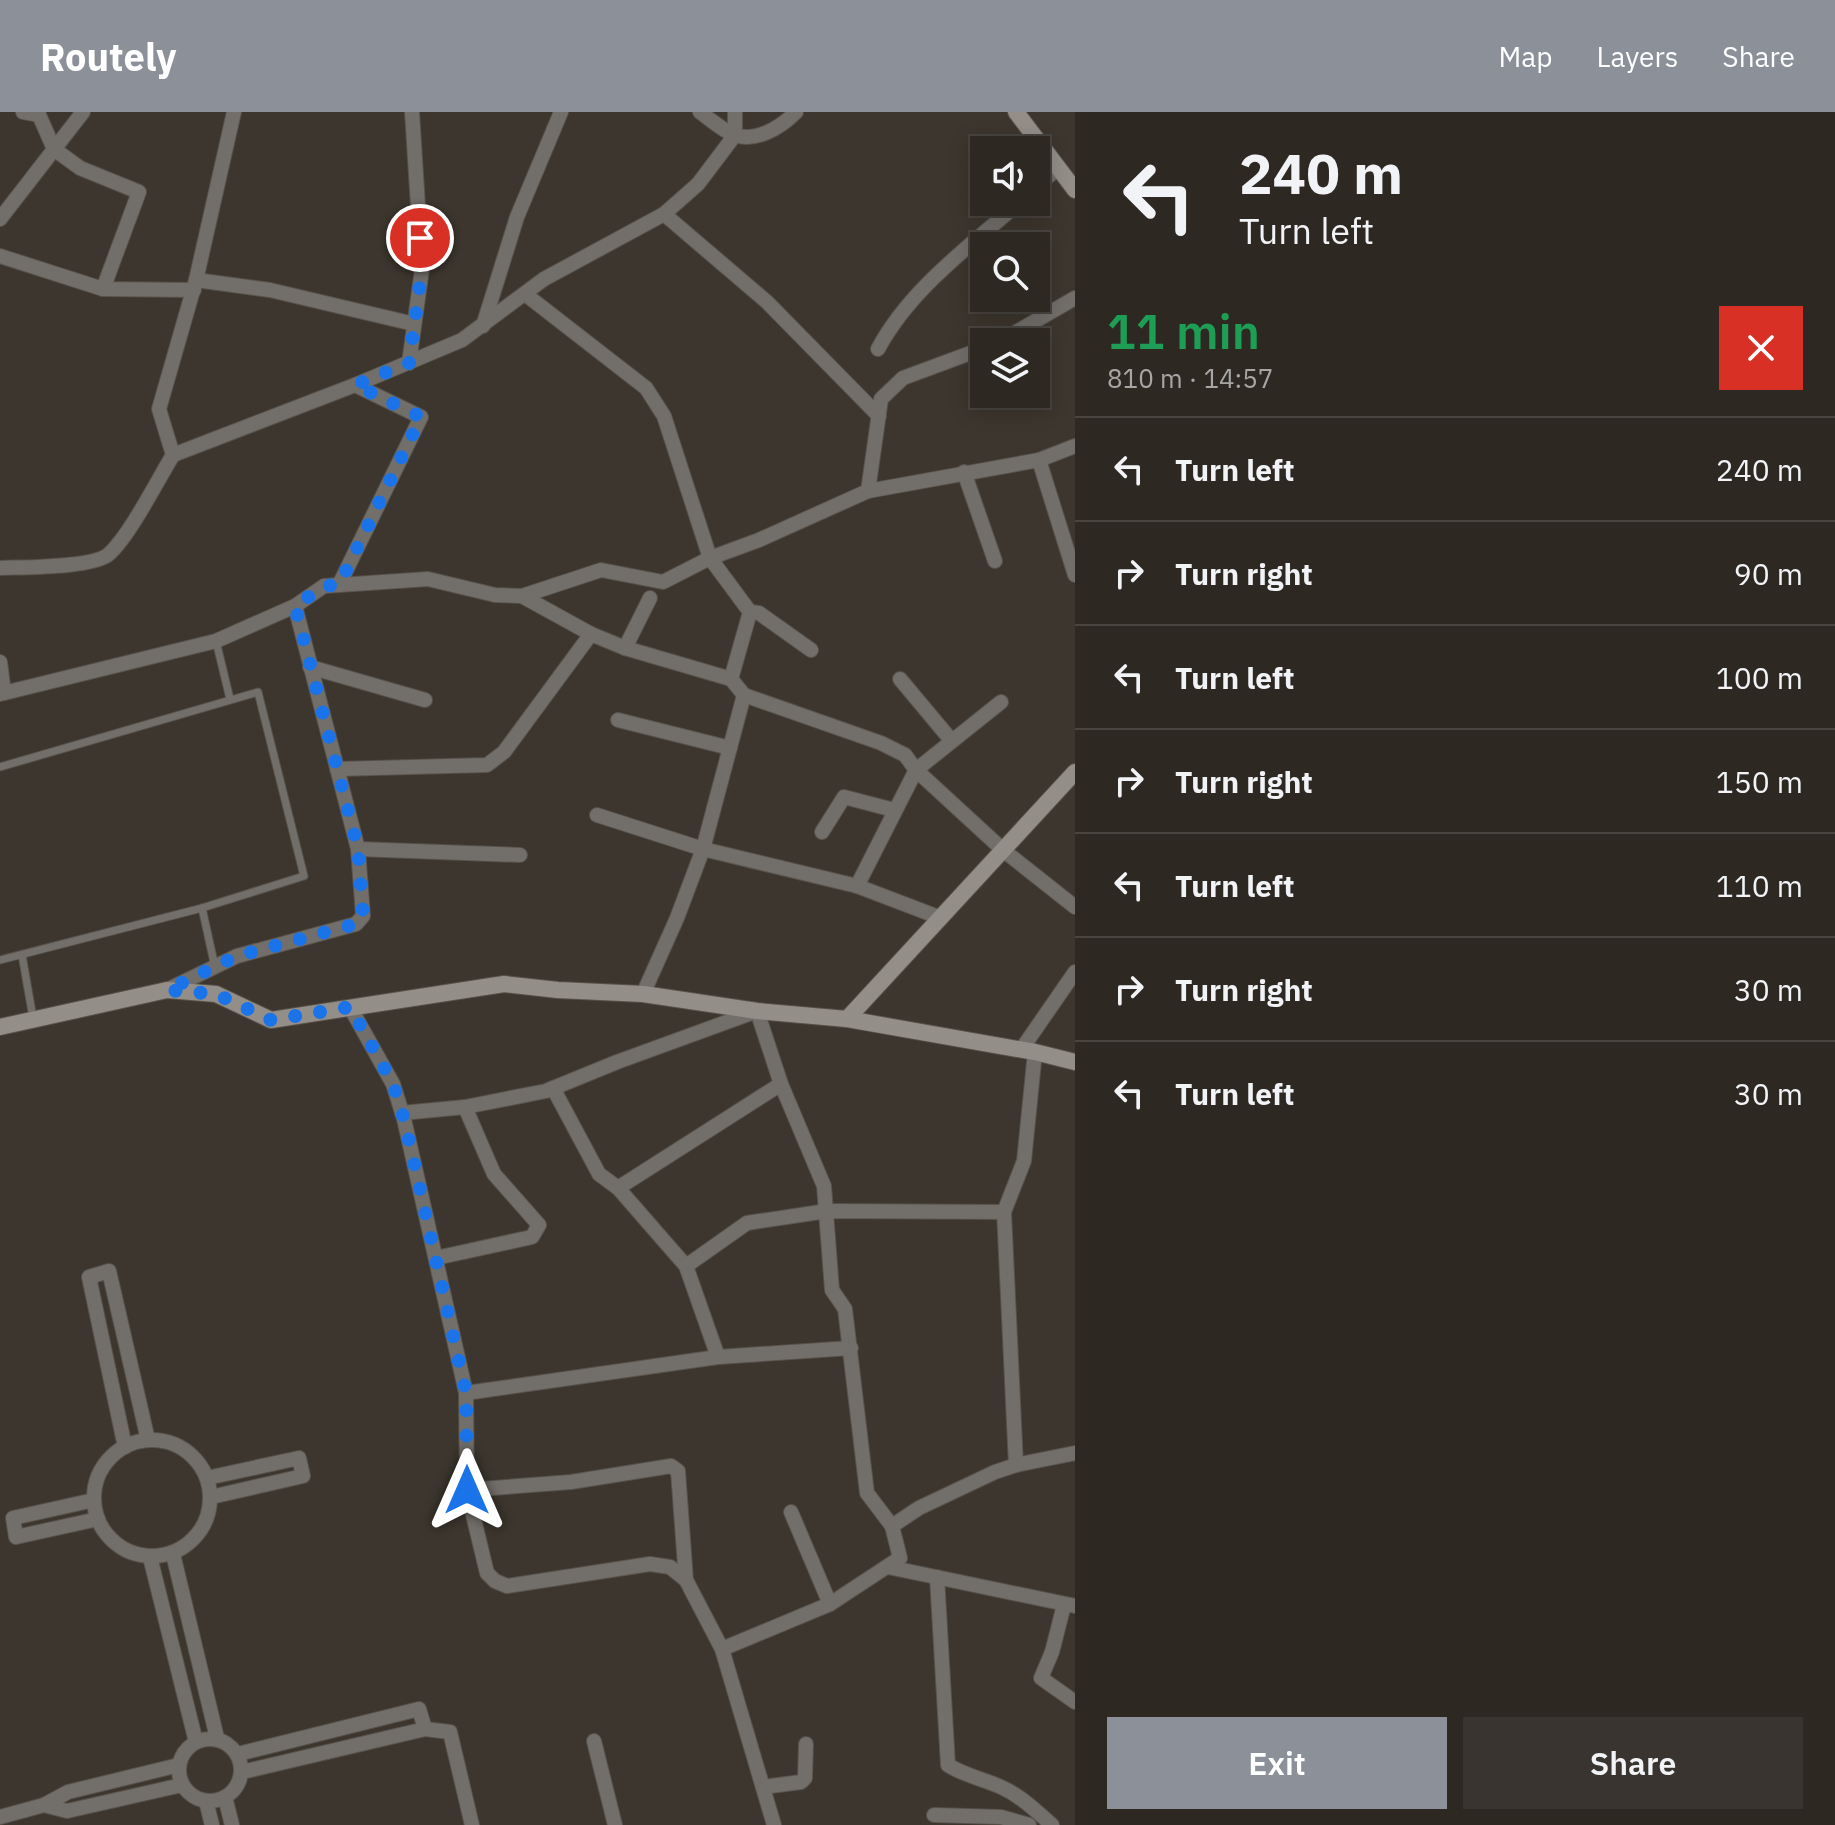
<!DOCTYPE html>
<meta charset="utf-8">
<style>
:root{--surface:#2d2822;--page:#39342f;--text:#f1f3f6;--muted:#a7a6a5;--line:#484440;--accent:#8c9099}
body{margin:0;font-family:"IBM Plex Sans",sans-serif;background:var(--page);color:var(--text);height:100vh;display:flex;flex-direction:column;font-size:30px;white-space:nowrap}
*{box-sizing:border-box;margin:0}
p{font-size:26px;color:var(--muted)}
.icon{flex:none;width:44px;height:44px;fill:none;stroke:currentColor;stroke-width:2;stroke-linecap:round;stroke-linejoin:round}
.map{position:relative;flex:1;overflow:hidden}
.drawer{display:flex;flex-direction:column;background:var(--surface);width:760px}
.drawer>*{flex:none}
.top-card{background:#2d2822;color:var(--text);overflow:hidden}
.fabs{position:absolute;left:970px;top:24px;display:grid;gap:16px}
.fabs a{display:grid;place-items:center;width:80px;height:80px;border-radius:0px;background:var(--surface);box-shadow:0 4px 20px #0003,0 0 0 2px var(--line);font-size:40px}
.pin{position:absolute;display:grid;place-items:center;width:68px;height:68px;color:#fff;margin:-34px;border:4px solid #fff;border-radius:50%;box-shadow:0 2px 8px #0007}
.me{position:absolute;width:88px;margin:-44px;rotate:0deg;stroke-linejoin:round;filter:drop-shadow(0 0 6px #0008)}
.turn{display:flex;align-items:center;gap:28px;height:168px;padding:0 32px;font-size:36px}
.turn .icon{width:104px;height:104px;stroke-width:2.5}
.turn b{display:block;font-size:56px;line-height:68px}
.round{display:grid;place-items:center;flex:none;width:84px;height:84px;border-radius:0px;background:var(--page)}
.headline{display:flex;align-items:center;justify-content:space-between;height:136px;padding:0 32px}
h1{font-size:48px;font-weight:600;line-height:60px;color:#1e9e55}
.cta{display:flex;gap:16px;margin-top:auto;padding:16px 32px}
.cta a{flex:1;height:92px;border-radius:0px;background:var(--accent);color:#fff;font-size:32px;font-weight:600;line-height:92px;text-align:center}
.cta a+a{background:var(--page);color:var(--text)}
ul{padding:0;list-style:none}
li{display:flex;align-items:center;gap:24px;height:104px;padding:0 32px;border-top:2px solid var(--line)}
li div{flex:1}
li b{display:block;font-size:30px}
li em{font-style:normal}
header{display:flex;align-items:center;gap:48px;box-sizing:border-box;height:112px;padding:0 40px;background:var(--accent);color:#fff}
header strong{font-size:38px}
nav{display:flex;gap:44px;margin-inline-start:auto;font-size:28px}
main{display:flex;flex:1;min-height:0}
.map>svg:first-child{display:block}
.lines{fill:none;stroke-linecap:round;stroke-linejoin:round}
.lane-casing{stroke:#58524b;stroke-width:9}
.street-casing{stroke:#58524b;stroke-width:16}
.secondary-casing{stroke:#58524b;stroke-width:18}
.lane{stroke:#726f6b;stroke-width:7}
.street{stroke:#726f6b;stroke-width:14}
.secondary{stroke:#938f88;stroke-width:16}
.route{stroke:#1a73e8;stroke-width:14;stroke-dasharray:0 25.2}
</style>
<header>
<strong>Routely</strong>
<nav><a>Map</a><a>Layers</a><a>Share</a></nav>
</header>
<main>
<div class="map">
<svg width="1075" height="1713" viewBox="0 0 1075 1713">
<rect width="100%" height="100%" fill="#3c362e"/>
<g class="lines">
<!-- lane casing -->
<g class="lane-casing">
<g id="lane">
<polyline points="216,529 230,587"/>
<polyline points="0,655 258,580 304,764 202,796 0,848"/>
<polyline points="202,796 215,855"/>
<polyline points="22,843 33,906"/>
</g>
</g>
<!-- street casing -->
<g class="street-casing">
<g id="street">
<polyline points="23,0 39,3 54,37 80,56 139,80 103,177"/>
<path d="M700,0C710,7 721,17 732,22C755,32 781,15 796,0"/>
<polyline points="1036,75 1058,56"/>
<polyline points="664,102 767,190 879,304"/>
<polyline points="0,107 83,0"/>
<polyline points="0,144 103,177 194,178"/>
<polyline points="196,168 270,178 414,212"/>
<polyline points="525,182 646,276 664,304 710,446 750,500 731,567 744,583 703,737 677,806 643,882"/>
<polyline points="483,214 517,105 561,0"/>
<polyline points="999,230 1075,186"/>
<path d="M878,237C910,177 970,134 1020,90"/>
<polyline points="409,251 422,157 412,0"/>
<polyline points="173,343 355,273 462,228 544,167 664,102 698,72 735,23 735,0"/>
<polyline points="1039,348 1075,463"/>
<polyline points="964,360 995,449"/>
<polyline points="868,379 881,287 903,266 984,236"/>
<path d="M0,456C23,455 94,456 109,442C130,423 157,369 173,343L159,297L196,168L234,0"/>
<polyline points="339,473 421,305 355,273"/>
<polyline points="522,484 591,522 625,536 731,567"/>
<polyline points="750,500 759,501 811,538"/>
<polyline points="625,536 650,486"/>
<polyline points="0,550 4,581"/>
<polyline points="310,555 425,588"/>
<polyline points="900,567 951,628"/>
<polyline points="0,582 216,529 295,494 324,474 428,467 495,483 522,484 601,458 663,470 710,446 759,428 868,379 1039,348 1075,334"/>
<polyline points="744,583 881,631 905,643 916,658 1003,738 1075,795"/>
<polyline points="618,608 730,636"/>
<polyline points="337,657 487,653 504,640 591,522"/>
<polyline points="597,703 703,737 857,774 941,806"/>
<polyline points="822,720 844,685 894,698"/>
<polyline points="358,737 520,743"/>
<polyline points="857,774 916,658 1001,590"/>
<polyline points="167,878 237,844 356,812 363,804 358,737 295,494"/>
<polyline points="350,895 393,972 404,1007 466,1281 467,1378 487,1461 495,1469 507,1474 650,1452 670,1455 686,1468 722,1537 774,1713"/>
<polyline points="1021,938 1075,860"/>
<polyline points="553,976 599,1062 618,1076 686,1154 718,1245"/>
<polyline points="402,1001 465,995 546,979 617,950 757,899 781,972 824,1074 832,1178 845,1197 867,1381 892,1414"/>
<polyline points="618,1076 781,972"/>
<polyline points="436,1146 532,1125 539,1113 494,1062 465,995"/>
<polyline points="686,1154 747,1111 827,1099 1004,1100"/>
<polyline points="466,1281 718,1245 851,1236"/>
<circle cx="152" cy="1386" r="58"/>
<polyline points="125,1335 89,1165 109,1159 148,1328"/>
<polyline points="1016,1353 1004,1100 1024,1049 1035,940"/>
<polyline points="207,1366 299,1346 303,1364 211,1385"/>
<polyline points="467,1378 571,1370 671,1354 678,1359 686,1468"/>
<polyline points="94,1388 13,1406 16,1425 98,1407"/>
<polyline points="791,1400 830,1492"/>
<polyline points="173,1442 217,1626"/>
<polyline points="150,1445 196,1630"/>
<polyline points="888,1455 1075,1494"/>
<path d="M937,1465L948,1653C965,1664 984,1667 1001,1675C1021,1684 1036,1699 1052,1713"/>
<polyline points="1064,1493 1052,1540 1041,1566 1075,1590"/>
<polyline points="722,1537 830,1492 900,1446 892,1414 919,1396 995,1360 1016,1353 1075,1341"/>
<circle cx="210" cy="1658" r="31"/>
<polyline points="594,1629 615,1713"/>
<polyline points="238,1642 419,1597 425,1617"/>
<polyline points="242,1660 425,1617 450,1620 472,1713"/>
<polyline points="763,1675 801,1670 805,1666 806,1632"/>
<polyline points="225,1685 232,1713"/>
<polyline points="206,1689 212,1713"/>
<polyline points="44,1693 67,1699 182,1673"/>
<polyline points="934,1703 1001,1705 1029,1713"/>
<polyline points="0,1705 44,1693 68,1680 179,1653"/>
</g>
</g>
<!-- secondary casing -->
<g class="secondary-casing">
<g id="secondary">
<polyline points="1016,0 1075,78"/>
<polyline points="847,907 1075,660"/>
<polyline points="0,915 167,878 216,882 271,908 504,872 558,878 643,882 757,899 847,907 1035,940 1075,950"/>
</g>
</g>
<!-- lane -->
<use href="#lane" class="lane"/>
<!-- street -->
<use href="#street" class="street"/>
<!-- secondary -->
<use href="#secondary" class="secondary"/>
</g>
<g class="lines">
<!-- route -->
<polyline class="route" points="420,126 422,157 409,251 355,273 421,305 339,473 324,474 295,494 358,737 363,804 356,812 237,844 167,878 216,882 271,908 350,895 393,972 404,1007 466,1281 467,1378"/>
</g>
</svg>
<div class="fabs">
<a><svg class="icon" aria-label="sound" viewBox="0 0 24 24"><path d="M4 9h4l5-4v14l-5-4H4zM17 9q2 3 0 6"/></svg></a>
<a><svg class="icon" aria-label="search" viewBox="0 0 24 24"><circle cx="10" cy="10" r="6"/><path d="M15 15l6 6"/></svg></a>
<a><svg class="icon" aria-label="layers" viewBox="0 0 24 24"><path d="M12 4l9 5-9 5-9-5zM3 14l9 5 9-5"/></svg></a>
</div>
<div class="pin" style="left:420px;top:126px;background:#d93025"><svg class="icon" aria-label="arrive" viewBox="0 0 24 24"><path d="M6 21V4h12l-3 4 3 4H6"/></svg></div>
<svg class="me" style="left:467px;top:1378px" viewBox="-20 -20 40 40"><path d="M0-17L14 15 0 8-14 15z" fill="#1a73e8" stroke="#fff" stroke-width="4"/></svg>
</div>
<section class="drawer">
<div class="top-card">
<div class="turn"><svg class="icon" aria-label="left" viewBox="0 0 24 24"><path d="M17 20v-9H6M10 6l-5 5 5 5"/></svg><div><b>240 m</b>Turn left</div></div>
</div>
<div class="headline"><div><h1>11 min</h1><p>810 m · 14:57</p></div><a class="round" style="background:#d93025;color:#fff"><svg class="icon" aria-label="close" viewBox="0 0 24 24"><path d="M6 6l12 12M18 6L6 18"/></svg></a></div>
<ul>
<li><svg class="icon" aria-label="left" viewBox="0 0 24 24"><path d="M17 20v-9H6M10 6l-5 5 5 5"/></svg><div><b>Turn left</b></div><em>240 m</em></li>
<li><svg class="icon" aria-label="right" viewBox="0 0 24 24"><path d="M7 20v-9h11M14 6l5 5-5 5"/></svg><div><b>Turn right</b></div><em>90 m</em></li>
<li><svg class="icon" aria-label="left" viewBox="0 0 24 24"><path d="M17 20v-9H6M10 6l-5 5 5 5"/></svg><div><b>Turn left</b></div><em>100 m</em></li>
<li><svg class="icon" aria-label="right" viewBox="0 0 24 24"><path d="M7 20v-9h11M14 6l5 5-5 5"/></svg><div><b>Turn right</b></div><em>150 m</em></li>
<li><svg class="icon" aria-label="left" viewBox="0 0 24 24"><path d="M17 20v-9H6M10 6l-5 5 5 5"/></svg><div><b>Turn left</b></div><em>110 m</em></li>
<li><svg class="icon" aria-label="right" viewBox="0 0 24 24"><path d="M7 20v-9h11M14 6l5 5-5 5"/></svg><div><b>Turn right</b></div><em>30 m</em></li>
<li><svg class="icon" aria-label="left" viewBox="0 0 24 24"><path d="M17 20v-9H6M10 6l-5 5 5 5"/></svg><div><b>Turn left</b></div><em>30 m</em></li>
</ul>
<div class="cta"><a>Exit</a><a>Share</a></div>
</section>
</main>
